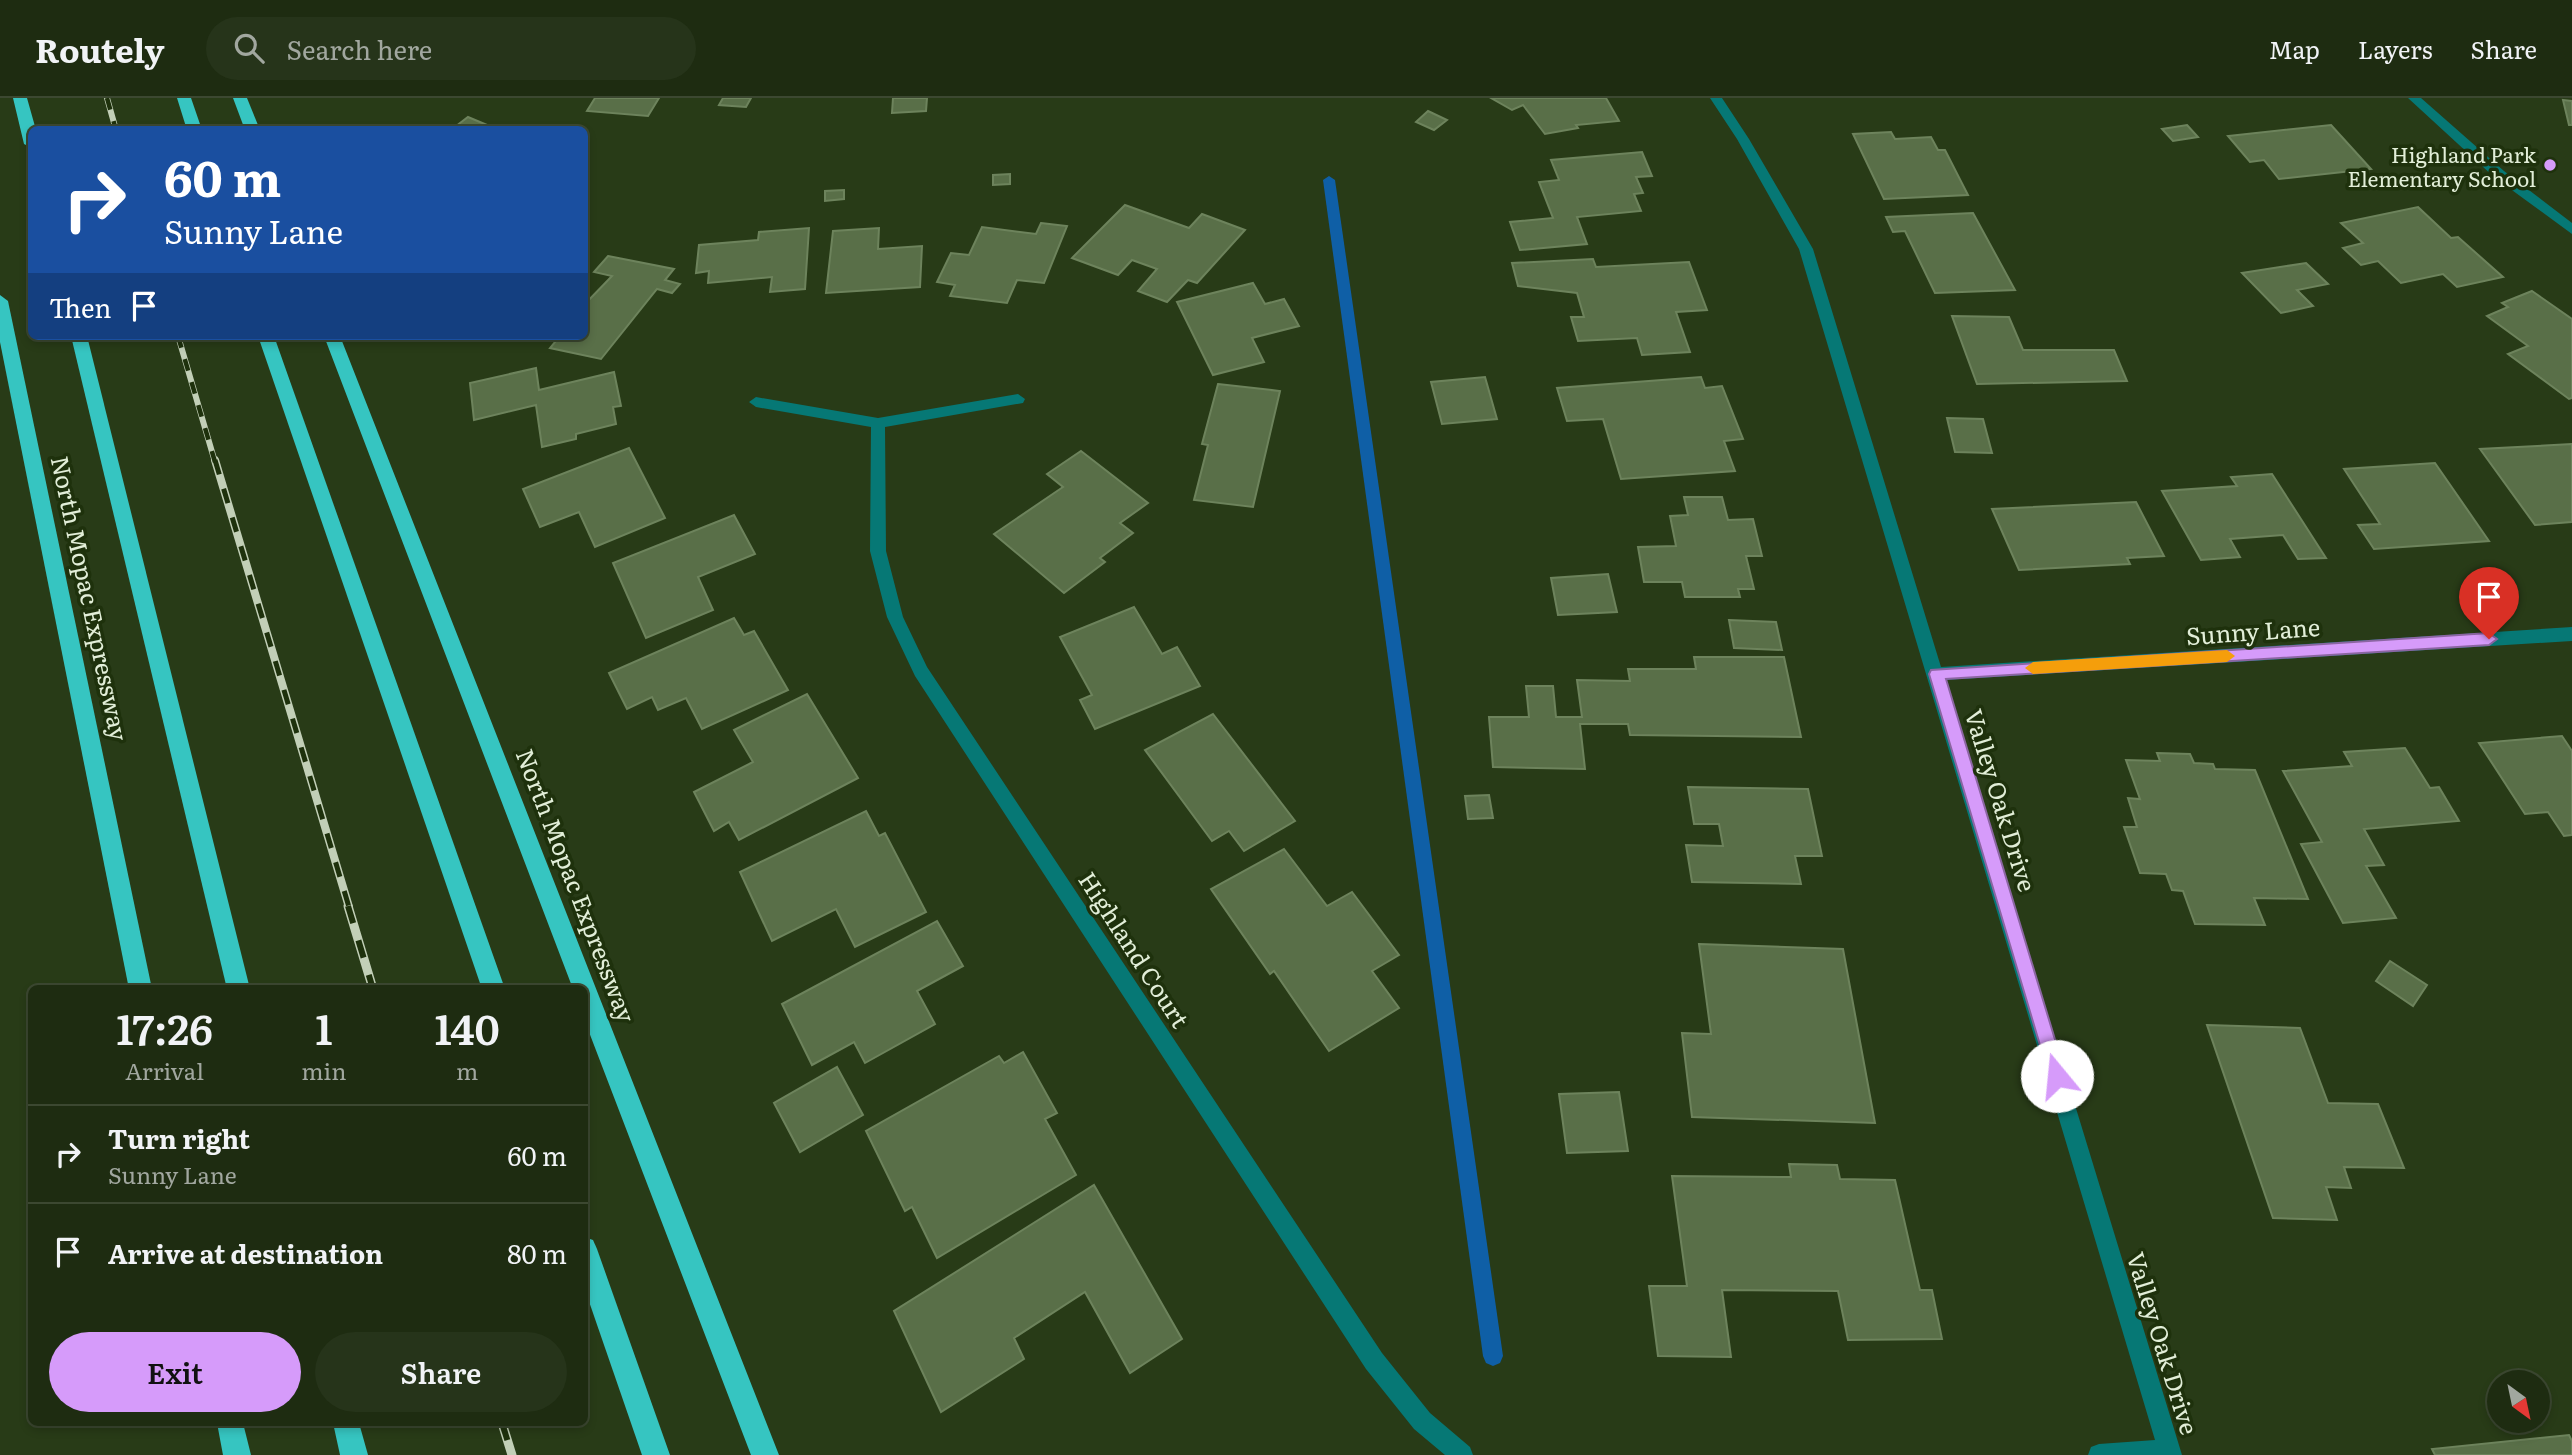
<!DOCTYPE html>
<style>
:root{--surface:#1e2c11;--page:#26341a;--text:#f1f3f6;--muted:#a1a79f;--line:#3c4831;--accent:#d69bfa}
body{margin:0;font-family:Literata,serif;background:var(--page);color:var(--text);height:100vh;display:flex;flex-direction:column;font-size:26px;white-space:nowrap}
*{box-sizing:border-box;margin:0}
p{font-size:23px;color:var(--muted)}
.icon{flex:none;width:38px;height:38px;fill:none;stroke:currentColor;stroke-width:2;stroke-linecap:round;stroke-linejoin:round}
.map{position:relative;flex:1;overflow:hidden}
.drawer{position:absolute;left:28px;top:887px;width:560px;height:441px;display:flex;flex-direction:column;background:var(--surface);border-radius:10px;box-shadow:0 4px 10px #0003,0 0 0 2px var(--line)}
.drawer>*{flex:none}
.top-card{position:absolute;left:28px;top:28px;width:560px;height:214px;border-radius:10px;box-shadow:0 4px 10px #0003,0 0 0 2px var(--line);background:#1a4fa0;color:#fff;overflow:hidden}
.needle{width:46px;rotate:147deg}
.fabs{position:absolute;left:2487px;top:1272px;display:grid;gap:14px}
.fabs a{display:grid;place-items:center;width:63px;height:63px;border-radius:50%;background:var(--surface);box-shadow:0 4px 10px #0003,0 0 0 2px var(--line);font-size:35px}
.pin{position:absolute;display:grid;place-items:center;width:60px;height:60px;color:#fff;margin:-72px -30px;border-radius:50% 50% 50% 0;rotate:-45deg;box-shadow:0 0 7px #0007}
.pin .icon{rotate:45deg}
.me{position:absolute;width:77px;margin:-38px;rotate:343deg;stroke-linejoin:round;filter:drop-shadow(0 0 5px #0008)}
.turn{display:flex;align-items:center;gap:24px;height:147px;padding:0 21px;font-size:32px}
.turn .icon{width:91px;height:91px;stroke-width:2.5}
.turn b{display:block;font-size:49px;line-height:60px}
.then{display:flex;align-items:center;height:66px;padding:0 21px;background:#0003;gap:14px;font-size:26px}
.eta{display:flex;justify-content:space-evenly;align-items:center;height:119px;text-align:center}
.eta b{font-size:42px;font-weight:600;line-height:49px}
.action{display:flex;gap:14px;margin-top:auto;padding:14px 21px}
.action a{flex:1;height:80px;border-radius:42px;background:var(--accent);color:#111;font-size:28px;font-weight:600;line-height:80px;text-align:center}
.action a+a{background:var(--page);color:var(--text)}
ul{padding:0;list-style:none}
li{display:flex;align-items:center;gap:21px;height:98px;padding:0 21px;border-top:2px solid var(--line)}
li div{flex:1}
li b{display:block;font-size:26px}
li em{font-style:normal}
header{display:flex;align-items:center;gap:42px;box-sizing:border-box;height:98px;padding:0 35px;background:var(--surface);border-bottom:2px solid var(--line)}
header strong{font-size:33px}
nav{display:flex;gap:38px;margin-inline-start:auto;font-size:24px}
.search{width:490px;height:63px;background:var(--page);display:flex;align-items:center;gap:18px;box-sizing:border-box;padding:0 24px;border-radius:38px;color:var(--muted);font-size:26px}
.map>svg:first-child{display:block}
.lines{fill:none;stroke-linecap:round;stroke-linejoin:round}
.stream{fill:#0f5fa6;fill-rule:evenodd}
.building{fill:#596f48;stroke:#6d835c;stroke-width:2}
.minor{fill:#067875;fill-rule:evenodd}
.motorway{fill:#36c5c1;fill-rule:evenodd}
.rail-far2-casing{stroke:#c2cfb7;stroke-width:6}
.rail-far1-casing{stroke:#c2cfb7;stroke-width:8}
.rail-casing{stroke:#c2cfb7;stroke-width:9}
.rail-far2{stroke:#1e310c;stroke-width:4.5;stroke-dasharray:12;stroke-linecap:butt}
.rail-far1{stroke:#1e310c;stroke-width:5;stroke-dasharray:15;stroke-linecap:butt}
.rail{stroke:#1e310c;stroke-width:6;stroke-dasharray:18;stroke-linecap:butt}
.route{fill:#d69bfa;stroke:#8b65a2;stroke-width:2}
.slow{fill:#f59e0b}
.poi-dot{fill:#d69bfa;stroke:#1e310c;stroke-width:2.5}
.labels{text-anchor:middle;dominant-baseline:central;stroke-width:7;stroke-linejoin:round;paint-order:stroke}
.far-poi-label{font-size:21px;fill:#e2eed8;stroke:#1e310c;text-anchor:end}
.street-label{font-size:24px;fill:#e2eed8;stroke:#1e310c}
</style>
<header>
<strong>Routely</strong>
<div class="search"><svg class="icon" aria-label="search" viewBox="0 0 24 24"><circle cx="10" cy="10" r="6"/><path d="M15 15l6 6"/></svg>Search here</div>
<nav><a>Map</a><a>Layers</a><a>Share</a></nav>
</header>
<div class="map">
<svg width="2572" height="1357" viewBox="0 0 2572 1357">
<rect width="100%" height="100%" fill="#283b17"/>
<g class="lines">
<!-- stream -->
<polygon class="stream" points="1329,78 1335,82 1503,1258 1500,1265 1493,1268 1486,1265 1483,1258 1323,82"/>
</g>
<!-- building -->
<g class="building">
<polygon points="595,0 659,0 648,18 587,13"/>
<polygon points="723,0 751,0 746,9 719,7"/>
<polygon points="893,0 927,0 926,13 892,15"/>
<polygon points="1491,0 1606,0 1619,23 1576,27 1578,30 1545,36 1523,7 1512,12"/>
<polygon points="2563,2 2572,3 2572,27 2569,27"/>
<polygon points="1428,13 1447,22 1434,32 1416,24"/>
<polygon points="468,19 499,32 451,32"/>
<polygon points="2187,27 2198,39 2173,43 2162,31"/>
<polygon points="2331,27 2371,71 2279,81 2264,62 2250,64 2228,38"/>
<polygon points="1891,34 1895,41 1931,39 1938,52 1945,52 1968,97 1884,101 1853,36"/>
<polygon points="1642,54 1652,78 1636,79 1643,95 1634,96 1641,113 1577,119 1587,146 1520,152 1510,124 1553,120 1539,84 1559,82 1551,62"/>
<polygon points="1010,76 1010,86 993,87 993,77"/>
<polygon points="844,92 844,101 825,103 825,93"/>
<polygon points="1125,107 1189,130 1202,116 1245,132 1197,185 1188,182 1167,204 1138,193 1157,171 1132,162 1118,177 1072,160"/>
<polygon points="2418,109 2451,140 2458,139 2503,179 2457,189 2443,176 2401,185 2378,163 2361,167 2343,150 2363,145 2341,125"/>
<polygon points="1973,115 2015,192 1935,195 1905,133 1893,134 1886,119"/>
<polygon points="1041,125 1067,128 1044,185 1017,182 1007,205 950,198 955,187 937,184 951,155 969,157 982,129 1036,136"/>
<polygon points="809,130 805,191 770,194 772,179 708,185 709,173 696,175 699,147 758,142 759,134"/>
<polygon points="879,130 878,151 922,148 920,189 826,195 833,133"/>
<polygon points="608,158 674,171 665,182 680,186 672,195 657,191 601,261 550,250 560,238 584,238 584,207 612,178 594,174"/>
<polygon points="1593,161 1596,169 1689,164 1707,212 1676,214 1690,254 1642,257 1637,240 1578,243 1571,219 1584,219 1577,195 1518,188 1512,165"/>
<polygon points="2306,165 2328,186 2297,192 2313,208 2281,215 2242,175"/>
<polygon points="1253,185 1265,206 1284,201 1299,228 1252,240 1264,264 1213,277 1177,204"/>
<polygon points="2532,193 2572,221 2572,300 2569,301 2508,256 2528,248 2487,218 2508,209 2502,205"/>
<polygon points="1952,218 2009,219 2023,252 2114,252 2127,283 1977,286"/>
<polygon points="536,270 539,292 614,274 621,308 613,309 616,326 576,336 576,341 542,349 536,307 474,322 470,285"/>
<polygon points="1485,279 1497,321 1442,326 1431,284"/>
<polygon points="1701,279 1705,290 1722,288 1743,341 1724,343 1735,373 1621,381 1603,321 1567,323 1557,290"/>
<polygon points="1218,286 1280,293 1253,409 1194,402 1208,347 1202,346"/>
<polygon points="1947,320 1983,321 1992,355 1955,354"/>
<polygon points="2572,346 2572,424 2535,427 2480,351"/>
<polygon points="629,350 665,420 595,449 579,414 540,429 523,391"/>
<polygon points="1081,353 1148,405 1120,425 1133,435 1100,460 1105,464 1064,495 994,436 1063,389 1047,376"/>
<polygon points="2435,365 2489,443 2374,451 2358,427 2380,426 2344,371"/>
<polygon points="2272,376 2326,460 2298,461 2283,437 2230,441 2240,459 2201,462 2162,393 2237,388 2231,379"/>
<polygon points="1684,399 1722,399 1728,422 1753,421 1762,458 1746,458 1754,491 1738,491 1740,499 1685,499 1682,484 1644,484 1638,449 1676,448 1670,418 1688,417"/>
<polygon points="2136,404 2164,458 2127,460 2130,466 2019,472 1992,411"/>
<polygon points="734,417 755,456 698,479 713,512 646,540 613,465"/>
<polygon points="1608,476 1617,514 1558,517 1551,480"/>
<polygon points="1134,509 1162,556 1177,549 1200,588 1095,631 1080,602 1092,597 1060,539"/>
<polygon points="734,520 744,537 754,533 788,592 702,631 686,600 658,612 652,599 627,611 609,575"/>
<polygon points="1729,522 1776,524 1782,552 1734,550"/>
<polygon points="1694,559 1784,559 1801,639 1630,637 1628,626 1580,626 1585,671 1493,669 1489,619 1529,619 1526,588 1553,588 1556,619 1582,619 1577,582 1630,583 1628,571 1696,571"/>
<polygon points="807,596 858,680 739,742 729,724 714,733 694,694 753,664 734,632"/>
<polygon points="1213,616 1295,723 1244,753 1229,733 1212,743 1145,652"/>
<polygon points="2562,638 2572,653 2572,737 2564,738 2548,714 2525,716 2479,645"/>
<polygon points="2405,650 2430,690 2439,689 2459,723 2364,731 2384,767 2366,768 2396,820 2343,825 2301,746 2322,744 2283,673 2352,668 2344,654"/>
<polygon points="2157,655 2190,656 2194,665 2213,666 2215,671 2255,672 2308,801 2254,800 2265,827 2195,826 2183,793 2172,792 2166,776 2140,775 2124,729 2137,729 2128,700 2140,701 2126,662 2160,663"/>
<polygon points="1688,689 1808,691 1822,758 1795,758 1801,786 1692,784 1686,747 1723,748 1719,726 1694,726"/>
<polygon points="1489,697 1493,720 1468,721 1465,698"/>
<polygon points="866,713 879,738 885,735 926,814 855,849 836,811 772,843 740,774"/>
<polygon points="1284,751 1327,808 1352,794 1399,857 1372,873 1399,910 1329,953 1274,873 1270,876 1211,791"/>
<polygon points="937,823 963,868 917,893 935,926 865,965 854,944 812,967 782,906"/>
<polygon points="1699,846 1843,851 1875,1025 1692,1019 1682,935 1711,936"/>
<polygon points="2390,863 2427,887 2413,908 2376,883"/>
<polygon points="2207,927 2300,930 2328,1005 2378,1006 2404,1070 2344,1069 2351,1090 2326,1089 2337,1122 2273,1120"/>
<polygon points="1023,954 1057,1015 1045,1021 1076,1077 937,1160 912,1109 905,1113 866,1033 999,958 1004,965"/>
<polygon points="837,969 863,1017 800,1054 774,1005"/>
<polygon points="1619,994 1628,1053 1567,1055 1559,996"/>
<polygon points="1789,1066 1837,1067 1840,1081 1895,1082 1920,1192 1932,1192 1942,1241 1848,1242 1838,1193 1722,1192 1731,1259 1658,1258 1649,1188 1687,1188 1672,1078 1791,1079"/>
<polygon points="1094,1087 1182,1241 1130,1275 1085,1194 1014,1240 1024,1261 941,1314 894,1213"/>
<polygon points="2569,1337 2572,1343 2572,1357 2435,1357 2432,1351"/>
</g>
<g class="lines">
<!-- minor -->
<g class="minor">
<polygon points="1710,0 1722,0 1749,41 1813,151 1941,569 2572,529 2572,543 1945,582 2182,1357 2088,1357 2091,1349 2099,1346 2155,1342 1799,151 1737,41"/>
<polygon points="2408,0 2421,0 2504,73 2572,125 2572,136 2494,79"/>
<polygon points="1018,296 1025,301 1023,305 885,329 886,453 903,519 927,569 1382,1255 1430,1315 1470,1349 1473,1357 1445,1357 1414,1331 1366,1271 915,578 887,519 870,453 871,329 756,309 749,304 756,299 878,320"/>
</g>
<!-- motorway -->
<g class="motorway">
<polygon points="13,0 27,0 36,32 32,32 32,50 24,46"/>
<polygon points="177,0 191,0 202,32 187,32"/>
<polygon points="233,0 247,0 260,32 245,32"/>
<polygon points="0,197 8,203 152,891 129,891 0,244"/>
<polygon points="71,238 87,238 250,891 227,891"/>
<polygon points="258,238 274,238 505,891 482,891"/>
<polygon points="324,238 340,238 779,1357 751,1357 584,921 584,891 573,891"/>
<polygon points="584,1139 593,1142 597,1151 670,1357 642,1357 584,1189"/>
<polygon points="217,1325 243,1325 251,1357 223,1357"/>
<polygon points="333,1325 359,1325 368,1357 340,1357"/>
</g>
<!-- rail-far2 casing -->
<g class="rail-far2-casing">
<g id="rail-far2">
<polyline points="107,0 116,32"/>
<polyline points="178,238 215,364"/>
</g>
</g>
<!-- rail-far1 casing -->
<g class="rail-far1-casing">
<polyline id="rail-far1" points="215,362 349,809"/>
</g>
<!-- rail casing -->
<g class="rail-casing">
<g id="rail">
<polyline points="348,808 373,891"/>
<polyline points="502,1325 512,1357"/>
</g>
</g>
<!-- rail-far2 -->
<use href="#rail-far2" class="rail-far2"/>
<!-- rail-far1 -->
<use href="#rail-far1" class="rail-far1"/>
<!-- rail -->
<use href="#rail" class="rail"/>
</g>
<!-- route -->
<polygon class="route" points="2489,535 2497,541 2489,547 1946,581 2066,978 2063,984 2057,986 2051,984 1929,576 1931,572"/>
<!-- slow -->
<polygon class="slow" points="2227,552 2235,558 2227,564 2033,576 2025,570 2033,564"/>
<!-- markers -->
<circle class="poi-dot" cx="2550" cy="67" r="7"/>
<g class="labels">
<!-- far-poi labels -->
<g class="far-poi-label">
<text x="2536" y="55">Highland Park<tspan x="2536" dy="24">Elementary School</tspan></text>
</g>
<!-- street labels -->
<g class="street-label">
<text transform="translate(91 500) rotate(78)">North Mopac Expressway</text>
<text transform="translate(2253 532) rotate(-4)">Sunny Lane</text>
<text transform="translate(2002 702) rotate(73)">Valley Oak Drive</text>
<text transform="translate(577 787) rotate(69)">North Mopac Expressway</text>
<text transform="translate(1135 851) rotate(57)">Highland Court</text>
<text transform="translate(2164 1245) rotate(73)">Valley Oak Drive</text>
</g>
</g>
</svg>
<div class="fabs">
<a><svg class="needle" viewBox="-14 -14 28 28"><path d="M0-13l5 13h-10z" fill="#e53935"/><path d="M0 13l5-13h-10z" fill="#a1a79f"/></svg></a>
</div>
<div class="pin" style="left:2489px;top:541px;background:#d93025"><svg class="icon" aria-label="arrive" viewBox="0 0 24 24"><path d="M6 21V4h12l-3 4 3 4H6"/></svg></div>
<svg class="me" style="left:2057px;top:978px" viewBox="-20 -20 40 40"><circle r="19" fill="#fff"/><path d="M0-13L10 11 0 6-10 11z" fill="#d69bfa"/></svg>
<div class="top-card">
<div class="turn"><svg class="icon" aria-label="right" viewBox="0 0 24 24"><path d="M7 20v-9h11M14 6l5 5-5 5"/></svg><div><b>60 m</b>Sunny Lane</div></div>
<div class="then">Then<svg class="icon" aria-label="arrive" viewBox="0 0 24 24"><path d="M6 21V4h12l-3 4 3 4H6"/></svg></div>
</div>
<section class="drawer">
<div class="eta">
<div><b>17:26</b><p>Arrival</p></div>
<div><b>1</b><p>min</p></div>
<div><b>140</b><p>m</p></div>
</div>
<ul>
<li><svg class="icon" aria-label="right" viewBox="0 0 24 24"><path d="M7 20v-9h11M14 6l5 5-5 5"/></svg><div><b>Turn right</b><p>Sunny Lane</p></div><em>60 m</em></li>
<li><svg class="icon" aria-label="arrive" viewBox="0 0 24 24"><path d="M6 21V4h12l-3 4 3 4H6"/></svg><div><b>Arrive at destination</b></div><em>80 m</em></li>
</ul>
<div class="action"><a>Exit</a><a>Share</a></div>
</section>
</div>
